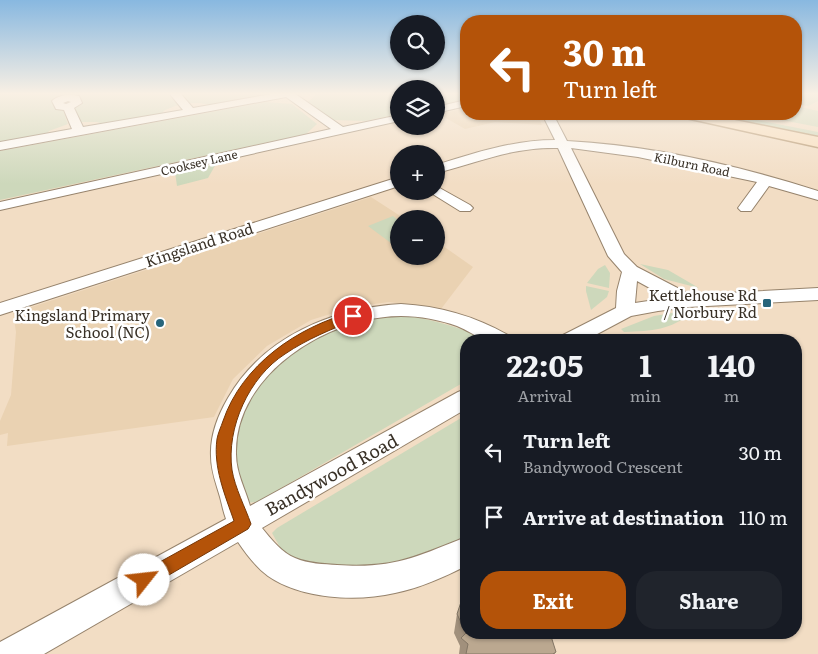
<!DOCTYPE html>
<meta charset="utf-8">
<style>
:root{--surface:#171b24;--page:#20242c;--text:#f1f3f6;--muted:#9ea1a6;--accent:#b45309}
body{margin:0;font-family:Literata,serif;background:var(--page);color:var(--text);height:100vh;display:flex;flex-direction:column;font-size:19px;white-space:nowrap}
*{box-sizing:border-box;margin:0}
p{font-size:16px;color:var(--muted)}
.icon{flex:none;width:28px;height:28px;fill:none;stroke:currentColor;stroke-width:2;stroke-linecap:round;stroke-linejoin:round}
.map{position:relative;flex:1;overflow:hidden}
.drawer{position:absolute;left:460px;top:334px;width:342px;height:305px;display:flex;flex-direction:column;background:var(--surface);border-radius:20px;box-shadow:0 1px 4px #0004}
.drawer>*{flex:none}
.banner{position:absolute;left:460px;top:15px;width:342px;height:105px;border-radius:20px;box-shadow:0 1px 4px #0004;background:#b45309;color:#fff;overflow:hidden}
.fabs{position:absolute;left:390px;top:15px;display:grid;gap:10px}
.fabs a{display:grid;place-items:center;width:55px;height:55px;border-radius:50%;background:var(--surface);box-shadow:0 1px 4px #0004;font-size:25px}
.pin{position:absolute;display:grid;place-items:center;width:42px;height:42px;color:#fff;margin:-21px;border:2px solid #fff;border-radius:50%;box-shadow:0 1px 5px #0007}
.me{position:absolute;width:55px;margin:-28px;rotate:61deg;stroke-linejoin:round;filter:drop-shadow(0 0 4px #0008)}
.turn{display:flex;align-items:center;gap:18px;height:105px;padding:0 20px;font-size:22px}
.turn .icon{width:65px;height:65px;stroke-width:2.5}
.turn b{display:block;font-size:35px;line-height:42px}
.eta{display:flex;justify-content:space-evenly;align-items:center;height:85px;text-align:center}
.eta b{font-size:30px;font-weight:700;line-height:35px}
.action{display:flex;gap:10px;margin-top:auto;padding:10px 20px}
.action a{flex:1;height:58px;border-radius:20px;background:var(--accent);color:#fff;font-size:20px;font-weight:700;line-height:58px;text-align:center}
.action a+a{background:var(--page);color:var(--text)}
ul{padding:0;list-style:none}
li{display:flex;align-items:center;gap:15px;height:65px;padding:0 20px}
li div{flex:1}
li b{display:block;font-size:19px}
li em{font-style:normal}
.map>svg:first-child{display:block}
.built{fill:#ead2b2}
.green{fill:#cdd8bb}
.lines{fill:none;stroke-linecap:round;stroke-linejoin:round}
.minor-casing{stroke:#96836c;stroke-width:2}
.major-casing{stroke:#b3946d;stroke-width:3}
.minor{fill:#fff;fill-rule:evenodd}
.major{fill:#f9dfbe;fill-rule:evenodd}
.wall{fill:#a1907c}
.building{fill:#bba890;stroke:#837665}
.route{fill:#b45309;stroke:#753606}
.poi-dot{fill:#27657b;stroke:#fff;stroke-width:2}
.labels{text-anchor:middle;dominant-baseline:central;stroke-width:5;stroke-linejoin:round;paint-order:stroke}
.far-street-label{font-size:12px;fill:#393127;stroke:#fff}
.street-label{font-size:15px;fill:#393127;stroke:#fff}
.poi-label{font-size:15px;fill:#393127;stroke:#fff;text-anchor:end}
.near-street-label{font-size:18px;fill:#393127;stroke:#fff}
</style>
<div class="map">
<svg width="818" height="654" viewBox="0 0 818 654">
<rect width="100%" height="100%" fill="#f2ddc4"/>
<!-- built -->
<g class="built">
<polygon points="466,108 466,114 537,114 542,125 495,122 465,129 439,114"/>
<polygon points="371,197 405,219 399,219 399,256 436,256 436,241 473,267 441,309 389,302 353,307 311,320 267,346 233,379 214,417 7,446 8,433 0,435 0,421 11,395 16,332 13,313"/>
</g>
<!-- green -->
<g class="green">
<polygon points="0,93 170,93 178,105 165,110 161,114 103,124 97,122 79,122 73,107 79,103 59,99 68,124 49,131 46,135 0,144"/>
<polygon points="179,93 265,93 262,96 212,105 199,103 186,103"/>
<polygon points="318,93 399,93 399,114 365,121 333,120 308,102"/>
<polygon points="436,93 466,93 466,100 436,106"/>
<polygon points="796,93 818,93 818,101 808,106 796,104"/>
<polygon points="266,102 292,104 317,124 306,134 0,200 0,151"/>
<polygon points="796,106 818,111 818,127 751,114 796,114"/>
<polygon points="691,114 727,114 818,132 818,140"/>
<polygon points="216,164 208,178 177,186 175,172"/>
<polygon points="393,216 399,221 399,249 368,226"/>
<polygon points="640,264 668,270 699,288 664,279"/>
<polygon points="605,265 610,273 609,288 587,283 598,269"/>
<polygon points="586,286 609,291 607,297 591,310 586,291"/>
<path d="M690,310L693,312C670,330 653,331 624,332L621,329L654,316Z"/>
<path d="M410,316C438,321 462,328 489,340H466V381L257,502L246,503L233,452L236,427L245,401L278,360L339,326L379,317Z"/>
<polygon points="466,415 466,539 392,566 333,569 295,560 282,551 272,533 277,528"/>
</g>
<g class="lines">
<!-- minor casing -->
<g class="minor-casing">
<g id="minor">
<path d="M169,93H180L193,108L277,93H294L343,127L399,115V121L0,210V202L331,129L286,97L0,150V142L72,129L64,110L56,109L52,101C58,95 70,94 79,96L82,103L74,108L83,127L183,110ZM68,101L71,102L66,104L63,103Z"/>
<polygon points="466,100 466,106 436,113 436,107"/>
<path d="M542,114H553L567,141C649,145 740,166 818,191V200L769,186L751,211H741L738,208L757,182L638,157L571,148L624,254L637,267L691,295L818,288V300L688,307L658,311L631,316L586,340H560L563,335L616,308L617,291L622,272L608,256L558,148C511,147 480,162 436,173V165C475,153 513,140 555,140ZM637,281L668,298L635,303Z"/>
<polygon points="399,177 399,186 0,315 0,303"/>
<polygon points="436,186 470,205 473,208 470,211 460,211 431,193 430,191 436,191"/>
<path d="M401,304C440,306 474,316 508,335L511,340C503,340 492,342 485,340C475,336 467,330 457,326C440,320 420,316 401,316C329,316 234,374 236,454C236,473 245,488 250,506L458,392L466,389V409L262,528C271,539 282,553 295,558C308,564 324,564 337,565C393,569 416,557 466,537V566C444,577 420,588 395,593C356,602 301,599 268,576C256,567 246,554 238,542L44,654H0V642L226,519C223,511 222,504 220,497C216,483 211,471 211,456C210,436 218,415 228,398C263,337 332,308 401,304Z"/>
</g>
</g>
<!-- major casing -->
<g class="major-casing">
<polygon id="major" points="679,114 705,114 818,137 818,147 686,118"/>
</g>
<!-- minor -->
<use href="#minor" class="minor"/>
<!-- major -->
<use href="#major" class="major"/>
</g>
<!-- wall -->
<polygon class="wall" points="457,614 550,634 555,654 459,654 460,646 454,633"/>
<!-- building -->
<polygon class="building" points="466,595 466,632 550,632 550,633 556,652 553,654 466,654 468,644 461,638 466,633 457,614 462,599"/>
<!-- sky -->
<linearGradient id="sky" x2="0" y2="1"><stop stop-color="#88b8e0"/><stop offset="0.51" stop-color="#f9f0e4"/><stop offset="1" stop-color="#f9f0e4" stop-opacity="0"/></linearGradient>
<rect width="818" height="184" fill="url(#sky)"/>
<!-- route -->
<path class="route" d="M353,312L358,316L357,319C332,329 307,339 285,354C249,377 226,428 232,470C235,488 245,507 251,524L248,529L150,586L144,589L138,586L135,580L138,574L234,521C225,495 213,467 217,439C218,433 221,427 223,421C242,365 297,327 353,312Z"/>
<!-- markers -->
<g class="poi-dot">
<rect x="762" y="298" width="10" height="10" rx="2.5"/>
<circle cx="160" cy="323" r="5"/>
</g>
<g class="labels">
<!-- far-street labels -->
<g class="far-street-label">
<text transform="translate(199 162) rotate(-13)">Cooksey Lane</text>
<text transform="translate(692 164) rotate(12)">Kilburn Road</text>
</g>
<!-- street labels -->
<g class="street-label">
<text transform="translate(199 244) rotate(-18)">Kingsland Road</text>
</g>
<!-- poi labels -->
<g class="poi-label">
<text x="757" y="294">Kettlehouse Rd<tspan x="757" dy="17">/ Norbury Rd</tspan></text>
<text x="150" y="314">Kingsland Primary<tspan x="150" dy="17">School (NC)</tspan></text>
</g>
<!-- near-street labels -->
<g class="near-street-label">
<text transform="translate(331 474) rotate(-29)">Bandywood Road</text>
</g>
</g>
</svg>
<div class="fabs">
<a><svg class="icon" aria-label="search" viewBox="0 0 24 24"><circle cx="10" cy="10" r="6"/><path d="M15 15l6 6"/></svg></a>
<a><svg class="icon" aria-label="layers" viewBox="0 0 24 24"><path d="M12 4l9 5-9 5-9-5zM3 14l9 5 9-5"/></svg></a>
<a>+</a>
<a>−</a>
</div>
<div class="pin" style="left:353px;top:316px;background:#d93025"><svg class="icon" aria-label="arrive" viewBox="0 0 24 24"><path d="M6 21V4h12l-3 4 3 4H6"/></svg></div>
<svg class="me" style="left:144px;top:580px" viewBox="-20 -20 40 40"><circle r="19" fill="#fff"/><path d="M0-13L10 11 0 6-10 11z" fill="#b45309"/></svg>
<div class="banner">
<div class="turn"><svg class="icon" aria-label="left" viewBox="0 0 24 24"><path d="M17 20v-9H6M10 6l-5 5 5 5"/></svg><div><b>30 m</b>Turn left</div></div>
</div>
<section class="drawer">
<div class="eta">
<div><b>22:05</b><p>Arrival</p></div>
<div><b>1</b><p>min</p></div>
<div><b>140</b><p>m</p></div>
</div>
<ul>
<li><svg class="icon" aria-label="left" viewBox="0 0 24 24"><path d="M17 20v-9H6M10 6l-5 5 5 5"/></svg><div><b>Turn left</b><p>Bandywood Crescent</p></div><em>30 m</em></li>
<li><svg class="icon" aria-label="arrive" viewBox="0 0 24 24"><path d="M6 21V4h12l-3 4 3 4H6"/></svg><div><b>Arrive at destination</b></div><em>110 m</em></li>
</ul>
<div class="action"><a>Exit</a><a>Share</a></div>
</section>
</div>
